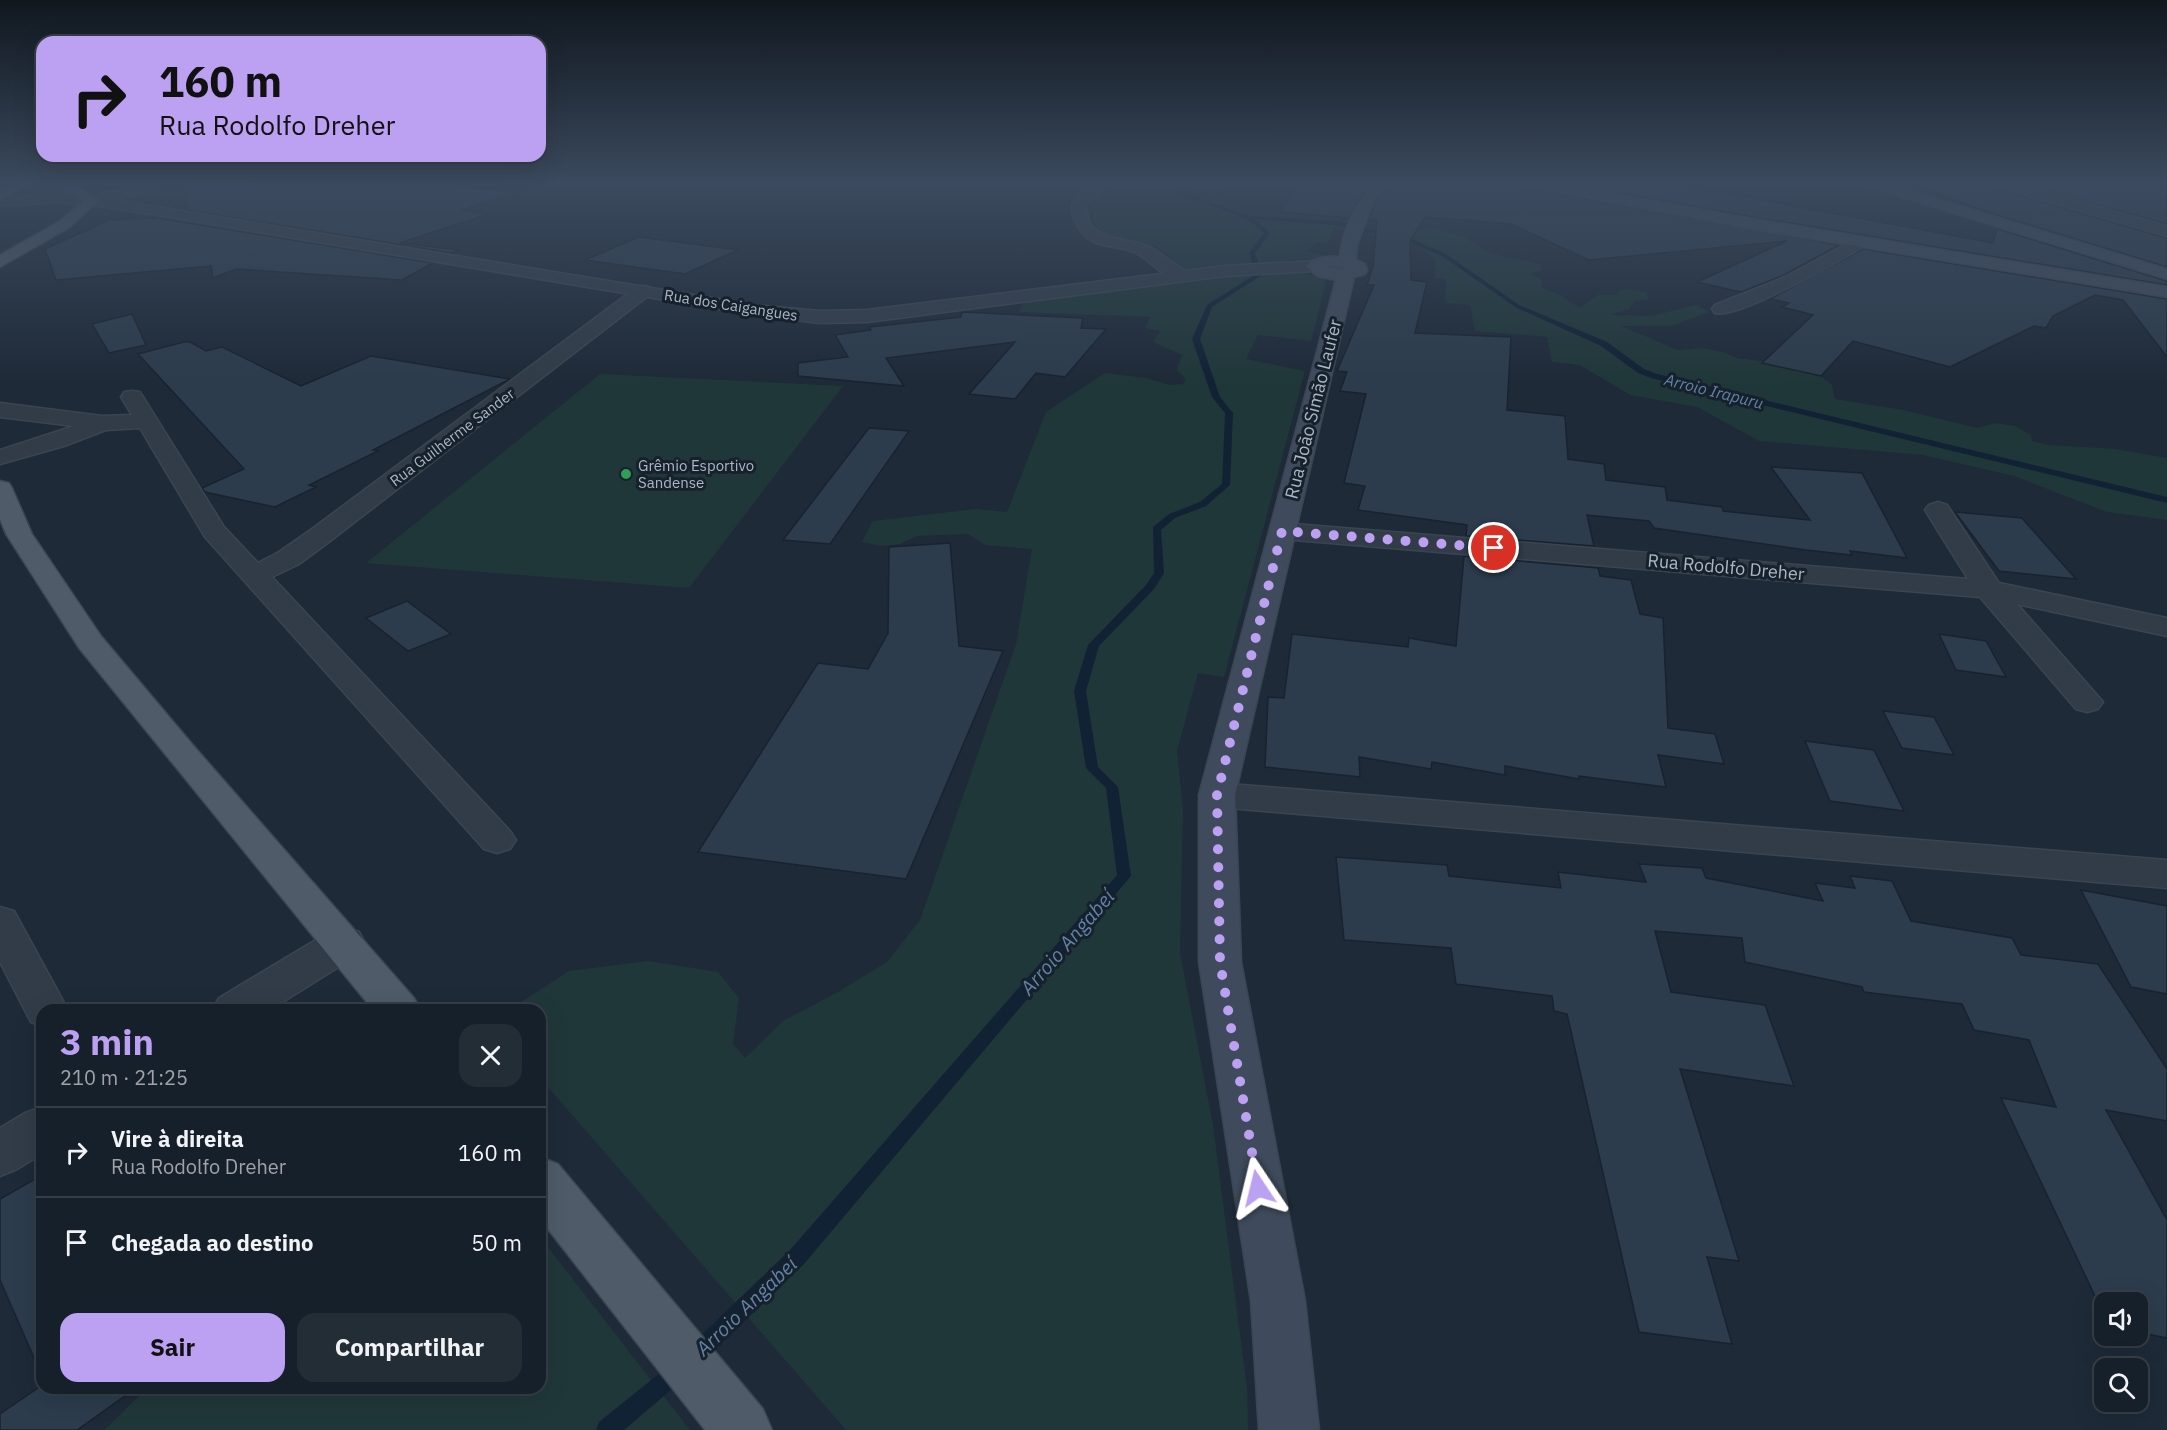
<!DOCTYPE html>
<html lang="pt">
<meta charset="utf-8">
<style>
:root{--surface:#16202a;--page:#232d36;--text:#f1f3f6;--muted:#9ea3a8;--line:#353e47;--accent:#bca0f2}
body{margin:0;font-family:"IBM Plex Sans",sans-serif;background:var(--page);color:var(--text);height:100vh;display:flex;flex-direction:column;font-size:22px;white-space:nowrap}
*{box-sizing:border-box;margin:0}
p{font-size:20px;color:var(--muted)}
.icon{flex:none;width:33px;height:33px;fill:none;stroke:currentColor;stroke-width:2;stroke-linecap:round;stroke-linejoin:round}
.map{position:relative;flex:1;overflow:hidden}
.sheet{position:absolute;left:36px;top:1004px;width:510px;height:390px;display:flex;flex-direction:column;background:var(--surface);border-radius:18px;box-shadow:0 6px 24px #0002,0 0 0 2px var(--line)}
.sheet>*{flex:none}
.top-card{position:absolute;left:36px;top:36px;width:510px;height:126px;border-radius:18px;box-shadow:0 6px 24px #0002,0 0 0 2px var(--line);background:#bca0f2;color:#111;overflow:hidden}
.controls{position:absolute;left:2094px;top:1292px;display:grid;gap:12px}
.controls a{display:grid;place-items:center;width:54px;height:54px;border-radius:12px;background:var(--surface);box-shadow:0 6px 24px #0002,0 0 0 2px var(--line);font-size:30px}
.pin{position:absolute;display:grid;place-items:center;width:51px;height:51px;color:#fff;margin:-26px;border:3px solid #fff;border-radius:50%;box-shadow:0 2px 6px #0007}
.me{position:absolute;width:66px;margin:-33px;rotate:350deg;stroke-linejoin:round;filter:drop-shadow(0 0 4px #0008)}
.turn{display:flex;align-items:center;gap:21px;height:126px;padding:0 24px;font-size:27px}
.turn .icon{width:78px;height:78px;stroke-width:2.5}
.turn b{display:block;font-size:42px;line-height:51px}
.round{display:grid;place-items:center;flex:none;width:63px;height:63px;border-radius:18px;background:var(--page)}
.overview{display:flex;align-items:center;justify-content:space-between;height:102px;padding:0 24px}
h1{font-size:36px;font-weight:700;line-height:45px;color:var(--accent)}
.action{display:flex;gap:12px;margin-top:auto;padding:12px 24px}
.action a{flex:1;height:69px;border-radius:18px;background:var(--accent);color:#111;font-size:24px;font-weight:700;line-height:69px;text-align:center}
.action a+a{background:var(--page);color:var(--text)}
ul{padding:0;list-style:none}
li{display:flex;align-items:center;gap:18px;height:90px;padding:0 24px;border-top:2px solid var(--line)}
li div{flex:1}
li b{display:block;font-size:22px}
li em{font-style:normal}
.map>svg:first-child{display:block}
.green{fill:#203739}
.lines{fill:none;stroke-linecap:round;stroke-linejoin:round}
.stream{fill:#112235;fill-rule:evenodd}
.building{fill:#2c3c4c;stroke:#19232e;stroke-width:1.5}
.minor-casing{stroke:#3b4552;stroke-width:3}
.tertiary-casing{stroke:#3b4552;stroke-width:3}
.secondary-casing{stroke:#3b4552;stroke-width:3}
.primary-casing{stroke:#3b4552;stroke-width:3}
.minor{fill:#313c48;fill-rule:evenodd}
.tertiary{fill:#313c48;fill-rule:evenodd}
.secondary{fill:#3f4b5c;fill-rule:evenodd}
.primary{fill:#4f5b69;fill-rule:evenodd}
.route{stroke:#bca0f2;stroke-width:10;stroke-dasharray:0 18}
.leisure-dot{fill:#2e9e5b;stroke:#17212c;stroke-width:2}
.labels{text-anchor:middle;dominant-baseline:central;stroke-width:6;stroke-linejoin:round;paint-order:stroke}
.far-street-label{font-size:15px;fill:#abb7c6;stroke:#17212c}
.far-poi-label{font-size:15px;fill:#abb7c6;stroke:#17212c;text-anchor:start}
.far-water-label{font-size:16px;font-style:italic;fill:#6083a8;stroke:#17212c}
.street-label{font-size:18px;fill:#abb7c6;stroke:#17212c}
.water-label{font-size:20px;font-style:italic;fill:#6083a8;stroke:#17212c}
</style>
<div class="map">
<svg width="2167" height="1430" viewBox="0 0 2167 1430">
<rect width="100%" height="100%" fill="#1e2a38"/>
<!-- green -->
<g class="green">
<path d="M1107,182H1232L1222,196L1227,203L1241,209L1339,218L1328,243L1316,242L1307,251L1325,255L1318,258L1185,270C1174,261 1162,248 1150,244C1118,234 1097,249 1090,203L1109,189Z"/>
<polygon points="1374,226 1413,232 1431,228 1449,232 1465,237 1489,253 1540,264 1542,270 1530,274 1541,279 1542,288 1560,295 1580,308 1598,295 1617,295 1619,291 1629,289 1646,292 1649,300 1635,301 1629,309 1611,315 1652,316 1696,305 1709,312 1672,326 1621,326 1678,350 1702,348 1724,352 1737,358 1760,361 1821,376 1832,385 1835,399 1903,410 1977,428 1995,423 2015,426 2031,435 2032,441 2048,445 2115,449 2167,458 2167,520 2107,512 2014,476 1923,455 1759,441 1697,407 1630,395 1580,365 1552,362 1547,337 1475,331 1470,305 1445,303 1446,280 1435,278 1434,259 1418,245 1371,235"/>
<polygon points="1295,271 1322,277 1326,281 1311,341 1258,335 1246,359 1305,371 1224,677 1198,673 1177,751 1183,810 1180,953 1213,1125 1247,1389 1248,1430 846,1430 540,1078 540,1010 509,1010 569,971 648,961 718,972 739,998 733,1044 745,1058 783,1021 838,992 887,962 920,920 1016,644 1032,549 986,545 968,534 917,536 900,544 881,546 862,542 873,521 976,509 1007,512 1046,412 1105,373 1147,378 1169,385 1183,384 1186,379 1177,370 1182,355 1153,342 1160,331 1145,328 1151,317 1019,312 1024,300 1211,277"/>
<polygon points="600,374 843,386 689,588 366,563"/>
<polygon points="540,1237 690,1430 105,1430 147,1388 540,1388"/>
</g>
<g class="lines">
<!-- stream -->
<g class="stream">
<path d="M1185,182H1189L1184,192L1205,201L1250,216L1337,221L1407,237L1446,254L1519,305L1607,342L1644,369L1657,374L2167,497V503L1651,378L1638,373L1601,346L1515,307L1442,256L1403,239L1337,225L1254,219L1270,233L1255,253L1262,275L1212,307L1200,339L1220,397L1233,413L1230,485L1206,506L1175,518L1161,530L1164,573L1154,589L1099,646L1086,691L1098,767L1118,787L1131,876L804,1264L704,1360L697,1363L690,1360L687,1353L690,1346L790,1250L1117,875L1106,788L1086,768L1074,691L1088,645L1146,585L1154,573L1153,527L1169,514L1200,502L1222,484L1225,413L1212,397L1192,339L1207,305L1256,274L1249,253L1264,233C1241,209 1207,209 1179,193Z"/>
<polygon points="678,1361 685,1364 688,1371 685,1378 624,1430 596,1430 599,1422 671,1364"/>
</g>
</g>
<!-- building -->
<g class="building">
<polygon points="227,182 427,182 516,193 461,210 488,214 400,243 458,250 452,253 187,210 188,186"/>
<polygon points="1301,182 1374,182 1361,196 1349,218 1280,212"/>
<polygon points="1393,182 1517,182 1526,188 1839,245 1784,275 1741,292 1697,282 1787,241 1589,260 1511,224 1425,217 1410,241 1411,280 1427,282 1415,333 1511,337 1507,410 1565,416 1568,459 1604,464 1606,480 1665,487 1667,500 1722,507 1723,511 1810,520 1771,467 1862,473 1907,558 1850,551 1852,555 1806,550 1654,528 1649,521 1587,515 1594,546 1466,536 1467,525 1358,510 1365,486 1344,483 1366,394 1340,391 1347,372 1337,371 1374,285 1367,285 1373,266 1377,220 1369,219 1376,201"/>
<polygon points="1557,182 1645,182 1725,193 1993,243 1997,229 2167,281 2167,285 1759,218"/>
<polygon points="1918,182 1986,182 1989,187 2167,238 2167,267 2000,216 1917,187"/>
<polygon points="2016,182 2086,182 2167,189 2167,224"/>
<polygon points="157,218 433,263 402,280 236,269 213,278 211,266 56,280 45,249 109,220"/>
<polygon points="639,237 738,250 685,274 585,260"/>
<polygon points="1863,249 2167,299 2167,357 2123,300 2095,295 2053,316 2046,328 2034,326 1950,367 1853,341 1821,376 1762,363 1813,315 1782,307 1789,303 1770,299"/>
<polygon points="962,312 1083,318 1081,328 1106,329 1065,377 1036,373 1015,399 969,394 1015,342 886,358 904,386 798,376 798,363 848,357 835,335 871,330 869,327 961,317"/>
<polygon points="132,314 146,345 109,353 92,324"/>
<polygon points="184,342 190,342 206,351 222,347 301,386 371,356 510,379 373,450 378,451 309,485 316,487 275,507 205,492 202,488 244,469 138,354"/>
<polygon points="869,428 909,431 830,544 783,540"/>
<polygon points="1955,512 2022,518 2076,579 1999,571"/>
<polygon points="950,543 959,646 1003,651 906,879 698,852 818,663 868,669 888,633 889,547"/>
<polygon points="1464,556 1598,568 1600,576 1631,580 1640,614 1663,618 1668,728 1715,734 1724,764 1658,755 1666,787 1579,776 1579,779 1505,766 1505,775 1432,762 1431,769 1359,757 1360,777 1265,767 1268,697 1284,698 1292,634 1408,647 1409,638 1456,646"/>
<polygon points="407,601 451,634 408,651 366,618"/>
<polygon points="1939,634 1986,641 2006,677 1956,670"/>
<polygon points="1883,711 1934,717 1954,755 1902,748"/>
<polygon points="1805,741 1874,750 1904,811 1830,801"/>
<polygon points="1336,857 1447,865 1449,876 1561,888 1558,872 1646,882 1639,864 1702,868 1706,878 1823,901 1815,883 1855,888 1850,876 1892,881 1911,921 2012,938 2021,955 2098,964 2167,1069 2167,1121 2106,1110 2167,1220 2167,1338 2138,1332 2138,1302 2104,1302 2104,1315 2001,1098 2056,1107 2029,1040 1974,1030 1962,1004 1864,992 1862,987 1745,962 1742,938 1655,931 1671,992 1765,1005 1794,1086 1680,1069 1739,1261 1707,1257 1732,1344 1639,1332 1567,1014 1554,1011 1552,996 1456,984 1451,948 1344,940"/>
<polygon points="2081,890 2167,906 2167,994 2131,987"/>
<polygon points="42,1175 42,1376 0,1280 0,1199"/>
<polygon points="38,1388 136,1388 77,1430 0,1430 0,1414"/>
</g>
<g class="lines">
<!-- minor casing -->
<g class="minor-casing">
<g id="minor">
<path d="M1087,182H1101V192L1086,204C1086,245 1125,235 1150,247C1163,254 1174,264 1186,272L1188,276L1186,280C1168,284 1153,262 1138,254C1113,241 1091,254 1075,221C1072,214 1070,206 1074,199L1087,190Z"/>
<path d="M1860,237L1866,239L1868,242L1866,245C1840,260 1740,319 1715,313L1712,309L1715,305L1785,277Z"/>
<polygon points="643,286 649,287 652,291 649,295 330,541 299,564 272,577 510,831 516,840 510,849 497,853 484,849 205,537 140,428 106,430 64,446 0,464 0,450 74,426 0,417 0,403 102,416 132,415 121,397 124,392 132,391 140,392 224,527 258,563 279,552 312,529 637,287"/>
<polygon points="1938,502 1947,505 1999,583 2167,618 2167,636 2017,604 2103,702 2098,709 2087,712 2076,709 1980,597 1282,539 1273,537 1269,531 1273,525 1282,523 1968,579 1925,510 1929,505"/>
<polygon points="1217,783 2167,860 2167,888 1217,807 1204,803 1199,795 1204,787"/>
<polygon points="0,907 14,911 68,1010 42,1010 42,1026 31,1022 0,962"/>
<polygon points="344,927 359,932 365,943 359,954 270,1010 212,1010 219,998 329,932"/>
<polygon points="42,1107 42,1154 17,1169 0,1176 0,1128 25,1113"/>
</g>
</g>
<!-- tertiary casing -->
<g class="tertiary-casing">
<g id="tertiary">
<polygon points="145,182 161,182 151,190 115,200 755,305 820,311 867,310 1225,266 1314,261 1322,266 1314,271 1225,276 867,322 820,323 755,315 108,207 60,202 0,206 0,198 60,194 98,198 100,195"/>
<polygon points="1988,182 2009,182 2167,226 2167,236 1990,185"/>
</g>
</g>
<!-- secondary casing -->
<g class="secondary-casing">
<g id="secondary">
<path d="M1377,182H1391L1374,200L1357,245L1356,260L1365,264L1367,270L1365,274L1354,277L1235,795L1241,962L1305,1301L1319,1430H1259L1251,1301L1199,962V795L1336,280L1317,276L1306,266C1313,257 1329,256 1340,257C1342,229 1357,201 1377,182ZM1331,266L1348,269L1327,267Z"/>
<polygon points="1519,182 1546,182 1759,220 2167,287 2167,297 1759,230 1526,186"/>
<polygon points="1861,182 1881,182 2167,269 2167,279 1863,185"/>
</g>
</g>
<!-- primary casing -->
<g class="primary-casing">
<g id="primary">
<polygon points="17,182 34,182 0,200 0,190"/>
<polygon points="53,182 69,182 99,200 70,227 0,267 0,255 60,221 83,201"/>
<polygon points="0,481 9,483 12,488 32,534 101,636 192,744 414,998 421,1010 373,1010 79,648 6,534 0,519"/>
<polygon points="540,1157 558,1164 763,1409 772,1430 705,1430 540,1219"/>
</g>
</g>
<!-- minor -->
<use href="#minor" class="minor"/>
<!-- tertiary -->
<use href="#tertiary" class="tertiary"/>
<!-- secondary -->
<use href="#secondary" class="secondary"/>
<!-- primary -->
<use href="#primary" class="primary"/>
</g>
<!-- sky -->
<linearGradient id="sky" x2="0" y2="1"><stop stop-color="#10171f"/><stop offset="0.48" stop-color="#3b4a5e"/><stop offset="1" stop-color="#3b4a5e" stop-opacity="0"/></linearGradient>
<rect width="2167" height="382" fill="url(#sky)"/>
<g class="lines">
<!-- route -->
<polyline class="route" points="1258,1188 1220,962 1217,795 1282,531 1494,548"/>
</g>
<!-- markers -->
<circle class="leisure-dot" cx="626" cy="474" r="6"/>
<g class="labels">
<!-- far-street labels -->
<g class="far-street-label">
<text transform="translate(731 305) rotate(9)">Rua dos Caigangues</text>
<text transform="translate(452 437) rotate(-37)">Rua Guilherme Sander</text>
</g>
<!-- far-poi labels -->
<g class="far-poi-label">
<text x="638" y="465">Grêmio Esportivo<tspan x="638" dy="17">Sandense</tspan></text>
</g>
<!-- far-water labels -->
<g class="far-water-label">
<text transform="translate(1714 391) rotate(14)">Arroio Irapuru</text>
</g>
<!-- street labels -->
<g class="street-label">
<text transform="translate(1313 409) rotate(-76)">Rua João Simão Laufer</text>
<text transform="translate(1726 567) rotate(5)">Rua Rodolfo Dreher</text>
</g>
<!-- water labels -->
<g class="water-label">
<text transform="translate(1067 942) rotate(-49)">Arroio Angabeí</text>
<text transform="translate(746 1306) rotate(-44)">Arroio Angabeí</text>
</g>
</g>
</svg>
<div class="controls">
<a><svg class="icon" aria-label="sound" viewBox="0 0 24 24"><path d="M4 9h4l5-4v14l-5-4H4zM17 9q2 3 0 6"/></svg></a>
<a><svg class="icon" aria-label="search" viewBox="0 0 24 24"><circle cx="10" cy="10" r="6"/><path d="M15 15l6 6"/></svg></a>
</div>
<div class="pin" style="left:1494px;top:548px;background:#d93025"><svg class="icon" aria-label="arrive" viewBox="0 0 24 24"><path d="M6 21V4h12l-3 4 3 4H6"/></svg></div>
<svg class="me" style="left:1258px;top:1188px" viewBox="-20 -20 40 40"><path d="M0-17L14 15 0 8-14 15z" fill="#bca0f2" stroke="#fff" stroke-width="4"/></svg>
<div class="top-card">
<div class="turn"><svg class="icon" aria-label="right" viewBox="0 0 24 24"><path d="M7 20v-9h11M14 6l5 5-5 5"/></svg><div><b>160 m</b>Rua Rodolfo Dreher</div></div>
</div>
<section class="sheet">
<div class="overview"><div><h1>3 min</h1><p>210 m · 21:25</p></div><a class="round"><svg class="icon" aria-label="close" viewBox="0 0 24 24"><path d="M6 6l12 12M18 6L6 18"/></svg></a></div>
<ul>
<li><svg class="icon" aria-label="right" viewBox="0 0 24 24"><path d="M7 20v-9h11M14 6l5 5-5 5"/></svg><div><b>Vire à direita</b><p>Rua Rodolfo Dreher</p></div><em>160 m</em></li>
<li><svg class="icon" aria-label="arrive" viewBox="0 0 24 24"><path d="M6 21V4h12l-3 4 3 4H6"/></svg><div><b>Chegada ao destino</b></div><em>50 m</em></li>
</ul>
<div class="action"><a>Sair</a><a>Compartilhar</a></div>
</section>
</div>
